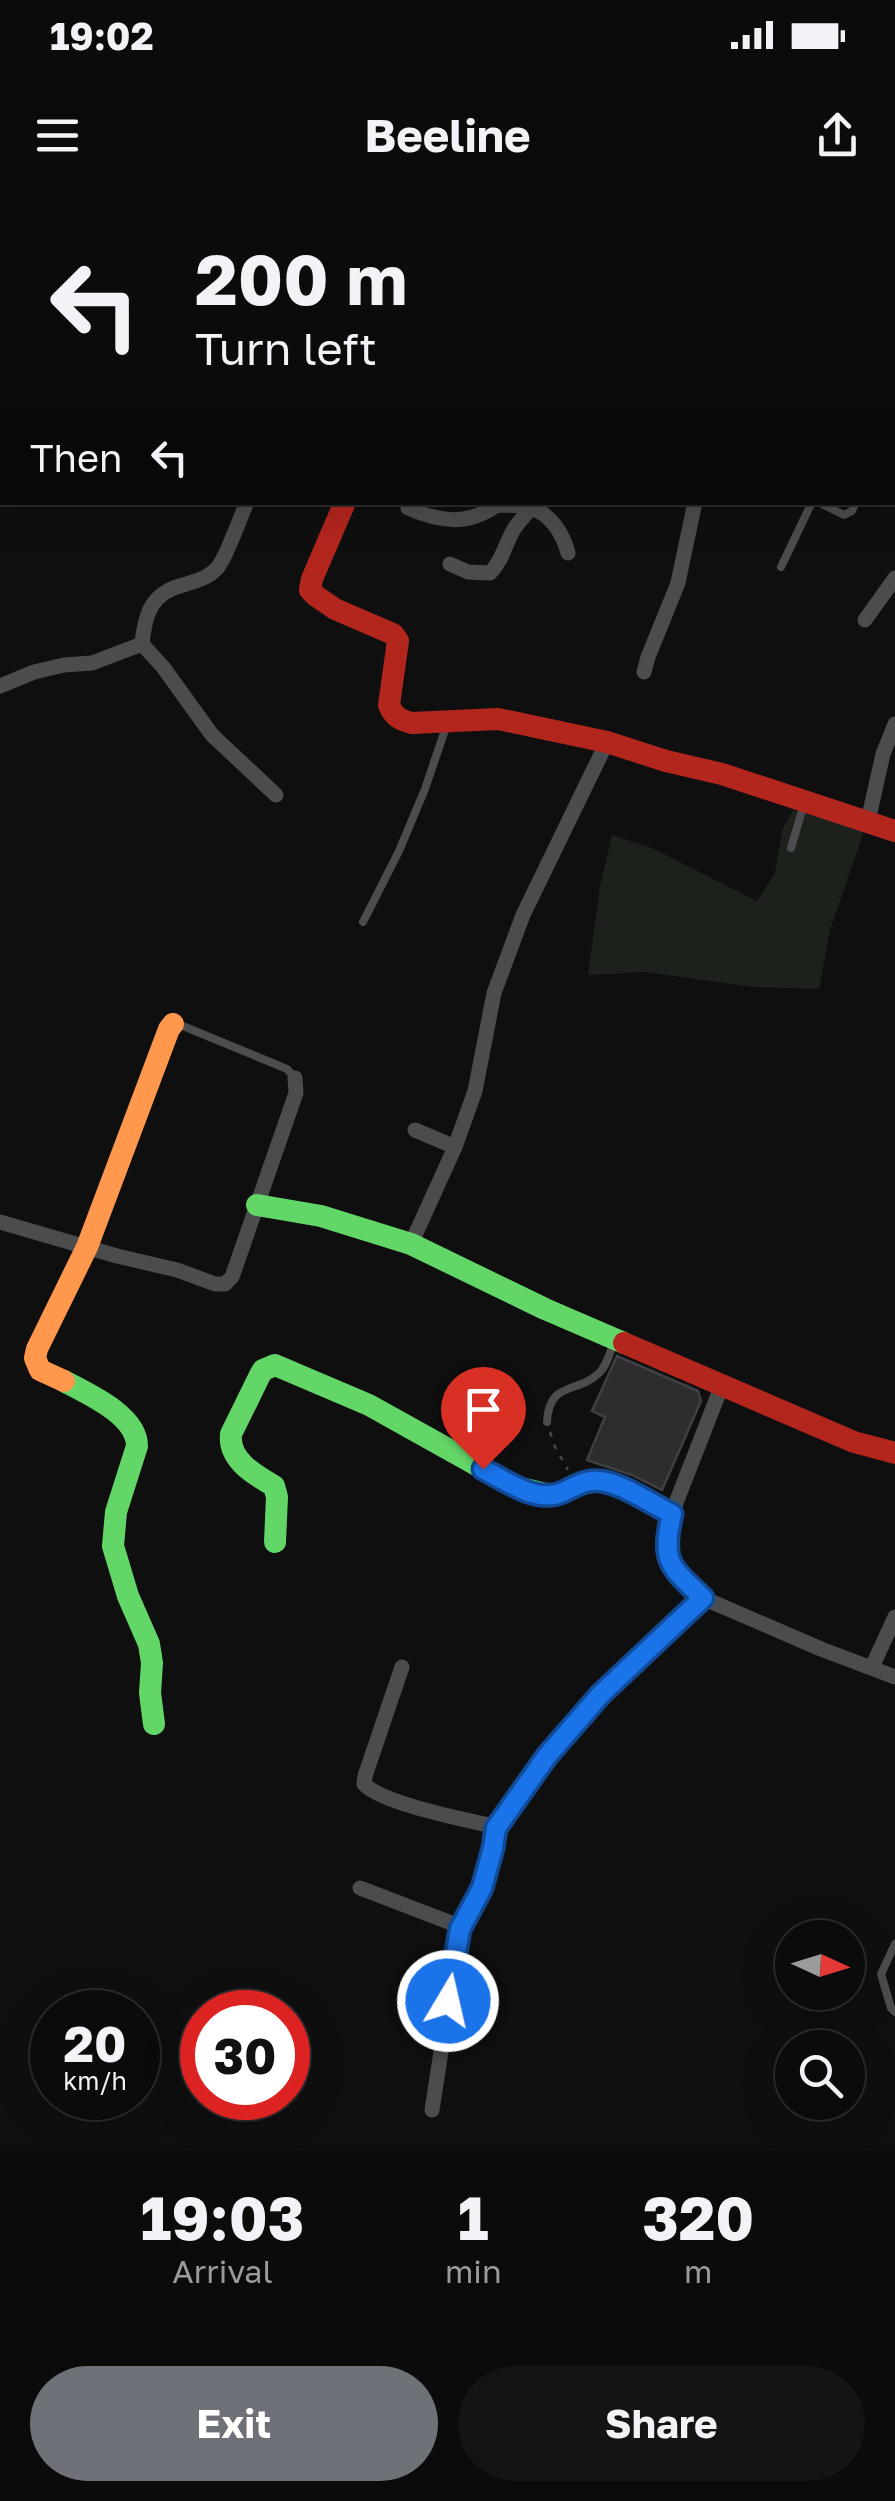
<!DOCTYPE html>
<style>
:root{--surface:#0b0b0c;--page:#141415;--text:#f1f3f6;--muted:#9a9b9d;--line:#2b2b2d;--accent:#6e7278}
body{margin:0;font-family:"Golos Text",sans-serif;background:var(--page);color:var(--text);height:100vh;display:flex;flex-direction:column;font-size:38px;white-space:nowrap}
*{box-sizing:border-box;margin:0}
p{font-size:32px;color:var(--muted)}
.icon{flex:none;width:55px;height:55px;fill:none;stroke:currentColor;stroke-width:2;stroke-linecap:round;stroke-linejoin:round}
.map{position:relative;height:1951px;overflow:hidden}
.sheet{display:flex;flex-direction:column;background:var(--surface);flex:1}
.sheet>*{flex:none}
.hud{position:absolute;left:0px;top:0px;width:895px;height:305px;box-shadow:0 10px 40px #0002,0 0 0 2px var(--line);background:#0b0b0c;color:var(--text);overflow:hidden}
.needle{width:65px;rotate:94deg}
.buttons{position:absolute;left:775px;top:1720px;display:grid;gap:20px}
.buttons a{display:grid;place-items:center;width:90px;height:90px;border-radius:50%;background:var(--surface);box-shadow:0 10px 40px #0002,0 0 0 2px var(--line);font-size:50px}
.speed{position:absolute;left:30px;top:1790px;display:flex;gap:20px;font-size:50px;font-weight:700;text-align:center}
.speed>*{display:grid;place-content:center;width:130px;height:130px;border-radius:50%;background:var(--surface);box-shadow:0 10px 40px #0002,0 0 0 2px var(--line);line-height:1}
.speed small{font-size:25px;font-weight:400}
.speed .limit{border:15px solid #d22;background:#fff;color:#111}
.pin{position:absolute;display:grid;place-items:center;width:85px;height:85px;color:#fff;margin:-102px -42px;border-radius:50% 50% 50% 0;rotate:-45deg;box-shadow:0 0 10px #0007}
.pin .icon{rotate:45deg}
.me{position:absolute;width:110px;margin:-55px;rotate:9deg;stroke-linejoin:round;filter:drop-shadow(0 0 8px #0008)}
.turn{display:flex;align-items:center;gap:35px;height:210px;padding:0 30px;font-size:45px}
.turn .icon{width:130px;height:130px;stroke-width:2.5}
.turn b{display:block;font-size:70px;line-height:85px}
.then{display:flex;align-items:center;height:95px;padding:0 30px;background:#0003;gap:20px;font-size:38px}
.eta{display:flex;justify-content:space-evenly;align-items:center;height:170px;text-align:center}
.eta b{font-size:60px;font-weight:700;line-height:70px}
.button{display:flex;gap:20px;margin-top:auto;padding:20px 30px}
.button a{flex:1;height:115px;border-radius:60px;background:var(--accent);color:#fff;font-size:40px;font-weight:700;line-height:115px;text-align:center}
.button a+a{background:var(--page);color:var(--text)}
.status{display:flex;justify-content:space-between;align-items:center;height:70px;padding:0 50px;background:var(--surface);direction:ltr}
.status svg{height:28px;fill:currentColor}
header{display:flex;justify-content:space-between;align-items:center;height:130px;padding:0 30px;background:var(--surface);font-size:45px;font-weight:700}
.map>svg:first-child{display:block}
.green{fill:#1c211c}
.building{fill:#2d2d2e;stroke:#3f4043;stroke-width:2.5}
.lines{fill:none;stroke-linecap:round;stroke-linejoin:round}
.path{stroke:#45474a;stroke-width:2.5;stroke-dasharray:5 8;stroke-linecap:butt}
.lane{stroke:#4a4c4e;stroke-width:8}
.street{stroke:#4a4c4e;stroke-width:15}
.fast{stroke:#63d668;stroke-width:22}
.slow{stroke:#ff974d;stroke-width:22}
.jam{stroke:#b3261e;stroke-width:22}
.route-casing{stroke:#114b97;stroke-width:25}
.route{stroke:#1a73e8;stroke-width:18}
</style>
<div class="status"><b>19:02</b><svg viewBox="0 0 49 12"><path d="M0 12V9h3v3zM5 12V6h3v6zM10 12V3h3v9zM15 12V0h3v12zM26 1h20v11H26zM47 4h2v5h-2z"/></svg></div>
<header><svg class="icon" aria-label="menu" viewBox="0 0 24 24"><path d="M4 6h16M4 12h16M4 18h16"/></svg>Beeline<svg class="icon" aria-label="share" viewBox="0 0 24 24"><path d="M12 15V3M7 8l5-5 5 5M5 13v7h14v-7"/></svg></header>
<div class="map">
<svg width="895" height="1951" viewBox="0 0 895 1951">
<rect width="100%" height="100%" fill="#0f0f10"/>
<!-- green -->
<polygon class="green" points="793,610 864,631 830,730 819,789 754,787 644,772 588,775 600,686 612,635 652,648 757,701 775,673 782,630"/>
<!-- building -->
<polygon class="building" points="617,1156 698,1191 701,1201 662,1290 632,1275 587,1260 605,1217 592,1211"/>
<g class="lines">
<!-- path -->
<polyline class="path" points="550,1232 555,1247 568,1270"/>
<!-- lane -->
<g class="lane">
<polyline points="892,231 895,226"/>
<polyline points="818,302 844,315 852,311 856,302"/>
<polyline points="781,367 812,302"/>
<polyline points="791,648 804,604"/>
<polyline points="363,722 399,651 425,589 447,524"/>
<polyline points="178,824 287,869 295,878"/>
<path d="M547,1222C549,1180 578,1194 599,1173C607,1166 610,1152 614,1142"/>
<polyline points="895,1744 881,1774 891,1808 895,1812"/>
</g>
<!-- street -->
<g class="street">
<polyline points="150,2 151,0"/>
<polyline points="289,2 290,0"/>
<polyline points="626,2 627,0"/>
<polyline points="892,43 895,41"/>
<polyline points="0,140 2,140"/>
<path d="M408,302V308C440,322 467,326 497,305"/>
<path d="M496,302L497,305C507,306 521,304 531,308C551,314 563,334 568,353"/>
<path d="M450,364L468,372L490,373C503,360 505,344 514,329C520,319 529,313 534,302"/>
<polyline points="865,420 895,378"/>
<polyline points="142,444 163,467 212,535 276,595"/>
<polyline points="644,472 648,457 678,383 695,302"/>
<path d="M0,486L34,472L64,465L92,463L142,444C145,414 151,393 183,385C196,381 209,378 218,367C227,356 240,318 247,302"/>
<polyline points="868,621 883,554 895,524"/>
<polyline points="415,930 455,947"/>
<polyline points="0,1022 117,1056 177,1070 215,1084 225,1084 232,1077 296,893 295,878"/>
<polyline points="411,1044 455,947 475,891 494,793 523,715 607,542"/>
<polyline points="722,1185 672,1313 666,1340 667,1357 676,1373 703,1398 821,1449 895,1477"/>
<path d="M402,1467L365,1576L364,1584C383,1604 467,1620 497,1627"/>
<polyline points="872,1467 895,1417"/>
<polyline points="360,1688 454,1724 460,1729"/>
<polyline points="432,1910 460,1729 482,1688 497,1627 547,1557 601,1494 703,1398"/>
</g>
<!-- fast -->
<g class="fast">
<polyline points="538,0 543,2"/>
<polyline points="892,211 895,213"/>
<polyline points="257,1005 321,1016 411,1044 545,1109 624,1143"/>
<path d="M64,1181C88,1194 137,1215 137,1246L116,1312L113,1346L128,1396L149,1444L152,1463L150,1493L154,1524"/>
<path d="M275,1342L277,1297L274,1286C255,1275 228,1260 231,1234L260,1175L263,1170L275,1165L369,1205L516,1287L550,1295L562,1293L584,1283L599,1281L626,1289L672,1313"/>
</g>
<!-- slow -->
<polyline class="slow" points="64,1181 40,1170 35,1158 37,1149 87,1047 169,829 173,824"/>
<!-- jam -->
<g class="jam">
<path d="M345,302L312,379L310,390L316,396L335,409L393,434L398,441L389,505C394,517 400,520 412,523L498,519L607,542L666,561L722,574L895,631"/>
<polyline points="624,1143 854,1242 895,1253"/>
</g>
</g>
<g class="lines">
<!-- route casing -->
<g class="route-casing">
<path id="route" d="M448,1801L460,1729L482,1688L493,1648L496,1628L547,1556L601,1494L703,1398C669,1366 661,1361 672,1314C652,1304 621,1283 600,1281C586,1279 576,1286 563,1292C537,1304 506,1281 483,1269"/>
</g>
<!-- route -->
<use href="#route" class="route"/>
</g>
</svg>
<div class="buttons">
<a><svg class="needle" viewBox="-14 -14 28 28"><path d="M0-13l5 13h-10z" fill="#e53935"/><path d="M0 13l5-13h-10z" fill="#9a9b9d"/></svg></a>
<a><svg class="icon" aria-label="search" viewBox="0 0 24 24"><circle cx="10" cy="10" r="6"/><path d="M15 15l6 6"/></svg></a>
</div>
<div class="speed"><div>20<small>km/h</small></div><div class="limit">30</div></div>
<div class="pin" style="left:483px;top:1269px;background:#d93025"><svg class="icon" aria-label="arrive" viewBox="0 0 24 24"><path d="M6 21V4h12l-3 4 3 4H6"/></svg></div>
<svg class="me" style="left:448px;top:1801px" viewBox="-20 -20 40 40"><circle r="17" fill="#1a73e8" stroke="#fff" stroke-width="3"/><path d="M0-11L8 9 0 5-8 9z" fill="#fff"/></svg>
<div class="hud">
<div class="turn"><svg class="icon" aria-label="left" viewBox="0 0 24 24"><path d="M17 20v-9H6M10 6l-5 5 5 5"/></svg><div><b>200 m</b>Turn left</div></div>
<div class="then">Then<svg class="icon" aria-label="left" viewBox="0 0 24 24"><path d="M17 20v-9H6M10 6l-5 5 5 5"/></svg></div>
</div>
</div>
<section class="sheet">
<div class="eta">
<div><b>19:03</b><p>Arrival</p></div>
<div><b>1</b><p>min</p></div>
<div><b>320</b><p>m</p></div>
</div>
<div class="button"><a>Exit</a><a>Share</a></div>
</section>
